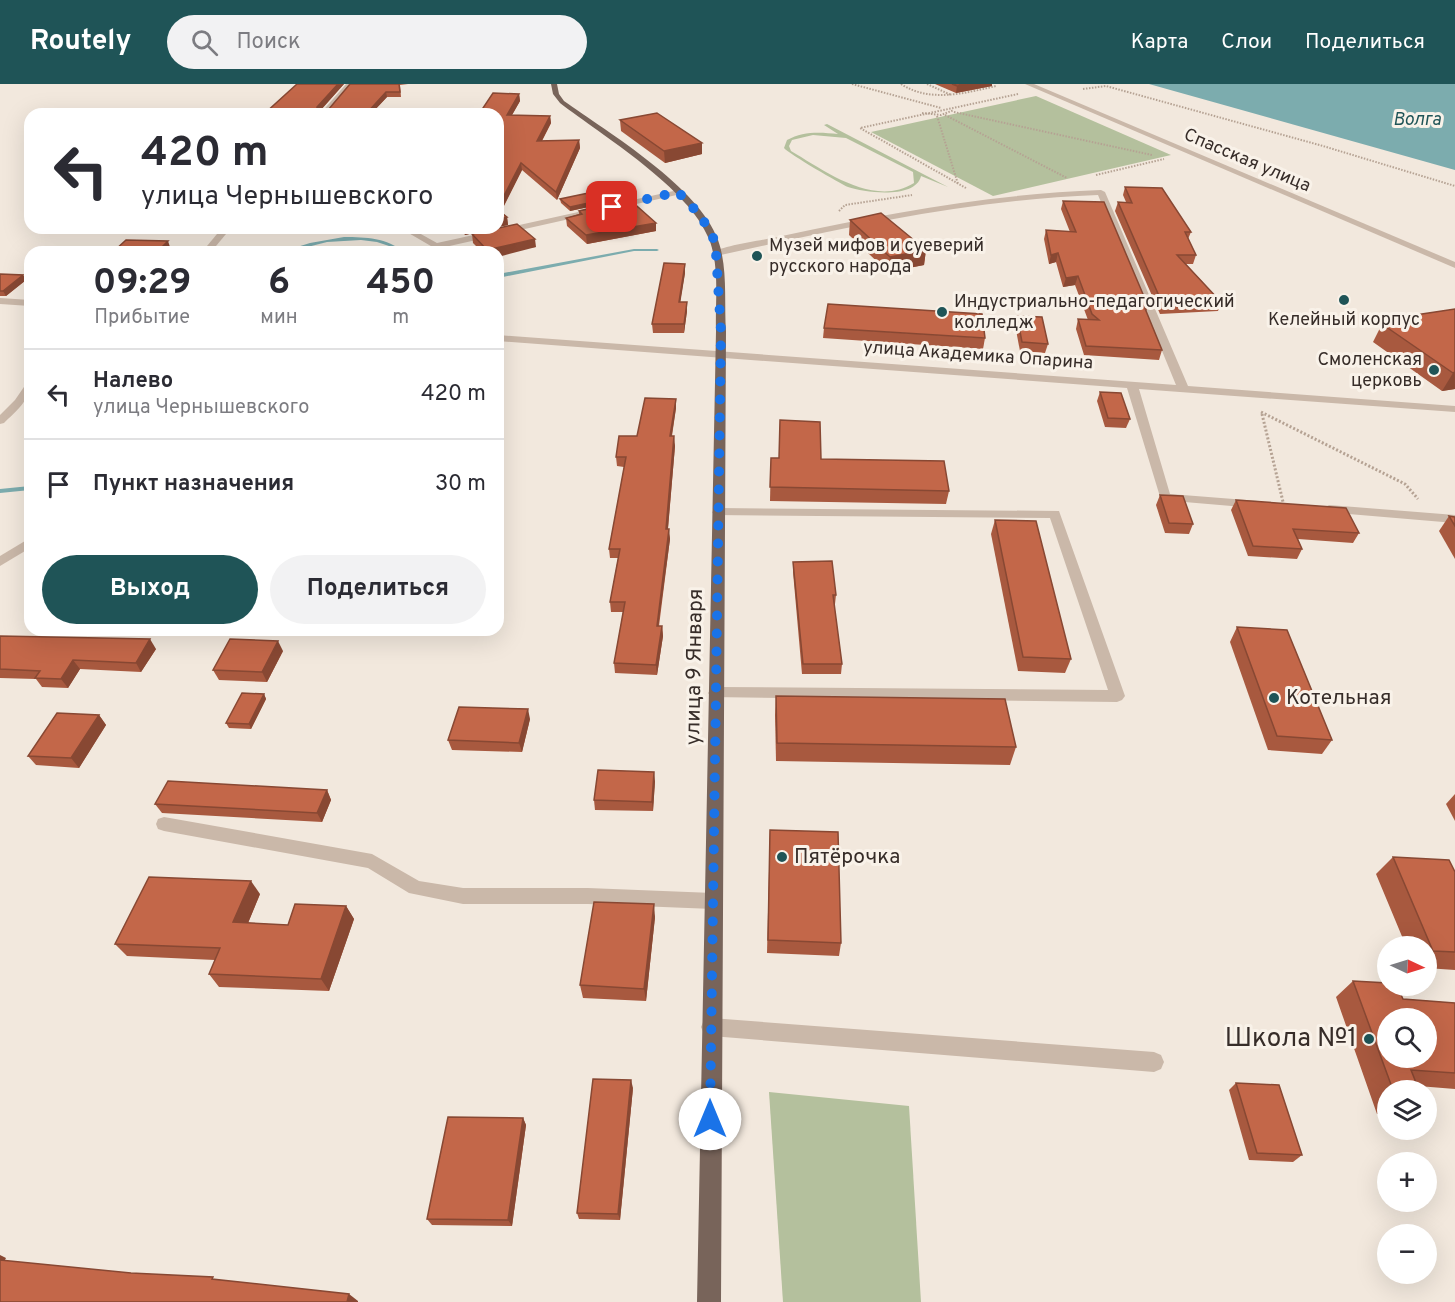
<!DOCTYPE html>
<html lang="ru">
<meta charset="utf-8">
<style>
:root{--surface:#fff;--page:#f2f2f3;--text:#2b2b33;--muted:#7c7c81;--line:#e1e1e2;--accent:#1f5457}
body{margin:0;font-family:Overpass,sans-serif;background:var(--page);color:var(--text);height:100vh;display:flex;flex-direction:column;font-size:22px;white-space:nowrap}
*{box-sizing:border-box;margin:0}
p{font-size:20px;color:var(--muted)}
.icon{flex:none;width:33px;height:33px;fill:none;stroke:currentColor;stroke-width:2;stroke-linecap:round;stroke-linejoin:round}
.map{position:relative;flex:1;overflow:hidden}
.side{position:absolute;left:24px;top:162px;width:480px;height:390px;display:flex;flex-direction:column;background:var(--surface);border-radius:18px;box-shadow:0 6px 24px #0002}
.side>*{flex:none}
.banner{position:absolute;left:24px;top:24px;width:480px;height:126px;border-radius:18px;box-shadow:0 6px 24px #0002;background:#fff;color:var(--text);overflow:hidden}
.needle{width:39px;rotate:94deg}
.fabs{position:absolute;left:1377px;top:852px;display:grid;gap:12px}
.fabs a{display:grid;place-items:center;width:60px;height:60px;border-radius:50%;background:var(--surface);box-shadow:0 6px 24px #0002;font-size:30px}
.pin{position:absolute;display:grid;place-items:center;width:51px;height:51px;color:#fff;margin:-26px;border-radius:12px;box-shadow:0 3px 9px #0006}
.me{position:absolute;width:66px;margin:-33px;rotate:0deg;stroke-linejoin:round;filter:drop-shadow(0 0 4px #0008)}
.turn{display:flex;align-items:center;gap:21px;height:126px;padding:0 18px;font-size:27px}
.turn .icon{width:78px;height:78px;stroke-width:2.5}
.turn b{display:block;font-size:42px;line-height:51px}
.eta{display:flex;justify-content:space-evenly;align-items:center;height:102px;text-align:center}
.eta b{font-size:36px;font-weight:700;line-height:42px}
.action{display:flex;gap:12px;margin-top:auto;padding:12px 18px}
.action a{flex:1;height:69px;border-radius:36px;background:var(--accent);color:#fff;font-size:24px;font-weight:700;line-height:69px;text-align:center}
.action a+a{background:var(--page);color:var(--text)}
ul{padding:0;list-style:none}
li{display:flex;align-items:center;gap:18px;height:90px;padding:0 18px;border-top:2px solid var(--line)}
li div{flex:1}
li b{display:block;font-size:22px}
li em{font-style:normal}
header{display:flex;align-items:center;gap:36px;box-sizing:border-box;height:84px;padding:0 30px;background:var(--accent);color:#fff}
header strong{font-size:28px}
nav{display:flex;gap:33px;margin-inline-start:auto;font-size:21px}
.search{width:420px;height:54px;background:var(--page);display:flex;align-items:center;gap:15px;box-sizing:border-box;padding:0 21px;border-radius:33px;color:var(--muted);font-size:22px}
.map>svg:first-child{display:block}
.green{fill:#b4c09d;fill-rule:evenodd}
.water{fill:#7cacae}
.lines{fill:none;stroke-linecap:round;stroke-linejoin:round}
.stream{fill:#7cacae;fill-rule:evenodd}
.path-far1{stroke:#b5a293;stroke-width:2;stroke-dasharray:1.5 1.5;stroke-linecap:butt}
.path{stroke:#b5a293;stroke-width:3;stroke-dasharray:2 2;stroke-linecap:butt}
.minor{fill:#cab8a9;fill-rule:evenodd}
.major{fill:#78645a;fill-rule:evenodd}
.wall{fill:#a8593f}
.shaded-wall{fill:#884833}
.building{fill:#c36749;stroke:#884833;stroke-width:1.5;fill-rule:evenodd}
.route{stroke:#1a73e8;stroke-width:10;stroke-dasharray:0 18}
.poi-dot{fill:#1f5457;stroke:#f9f2e9;stroke-width:2}
.labels{text-anchor:middle;dominant-baseline:central;stroke-width:6;stroke-linejoin:round;paint-order:stroke}
.far-water-label{font-size:18px;font-style:italic;fill:#1f5457;stroke:#f9f2e9}
.far-street-label{font-size:18px;fill:#372d29;stroke:#f9f2e9}
.far-poi-label{font-size:18px;fill:#372d29;stroke:#f9f2e9;text-anchor:start}
.street-label{font-size:21px;fill:#372d29;stroke:#f9f2e9}
.poi-label{font-size:21px;fill:#372d29;stroke:#f9f2e9;text-anchor:start}
.near-poi-label{font-size:26px;fill:#372d29;stroke:#f9f2e9;text-anchor:end}
</style>
<header>
<strong>Routely</strong>
<div class="search"><svg class="icon" aria-label="search" viewBox="0 0 24 24"><circle cx="10" cy="10" r="6"/><path d="M15 15l6 6"/></svg>Поиск</div>
<nav><a>Карта</a><a>Слои</a><a>Поделиться</a></nav>
</header>
<div class="map">
<svg width="1455" height="1218" viewBox="0 0 1455 1218">
<rect width="100%" height="100%" fill="#f2e8dd"/>
<!-- green -->
<g class="green">
<polygon points="1036,12 1171,71 993,112 871,48"/>
<path d="M827,40L948,103L921,92C916,115 866,109 848,103C841,100 789,70 784,64L787,56C803,47 820,48 838,50L824,41ZM813,51L846,54L913,88L914,99C874,124 825,87 791,67L789,62L792,56Z"/>
<polygon points="769,1008 909,1022 921,1218 783,1218"/>
</g>
<!-- water -->
<polygon class="water" points="1149,0 1455,0 1455,86"/>
<g class="lines">
<!-- stream -->
<g class="stream">
<path d="M344,153C366,153 387,154 404,168H399L389,162L377,158L361,156L327,158L288,168H281L310,159Z"/>
<polygon points="634,165 657,165 659,166 657,167 634,167 498,194 498,190"/>
<polygon points="30,402 30,406 0,409 0,405"/>
</g>
<!-- path-far1 -->
<g class="path-far1">
<polyline points="852,0 941,24"/>
<path d="M901,0C930,19 965,9 996,2"/>
<polyline points="927,0 951,11"/>
<polyline points="1083,5 1106,2 1323,62 1455,102"/>
<polyline points="954,28 1152,71"/>
<polyline points="922,29 941,31 954,26"/>
<polyline points="945,31 1067,94"/>
<polyline points="937,32 958,100"/>
<polyline points="1096,91 1164,75"/>
<polyline points="966,104 860,44 1018,10"/>
<polyline points="839,127 845,121 912,111"/>
</g>
<!-- path -->
<g class="path">
<polyline points="1261,328 1405,400 1418,415"/>
<polyline points="1262,330 1284,422"/>
</g>
<!-- minor -->
<g class="minor">
<polygon points="346,0 353,0 328,30 320,30"/>
<polygon points="1025,0 1034,0 1455,178 1455,184"/>
<polygon points="678,106 682,108 681,110 436,165 400,144 410,144 437,159"/>
<path d="M1101,106L1105,108L1188,302L1455,322V328L1139,305L1170,410L1259,417L1261,420L1259,423L1255,424L1161,416L1127,304L498,257V251L1176,301L1098,111C968,116 843,144 716,172L712,169C723,161 766,156 782,152C888,129 993,110 1101,106Z"/>
<polygon points="222,144 231,144 211,168 202,168"/>
<polygon points="0,214 30,216 30,222 0,220"/>
<path d="M30,299C30,317 16,327 4,339L0,340V331L15,316L26,300Z"/>
<polygon points="1329,421 1455,431 1455,439 1325,428 1323,425"/>
<polygon points="718,424 1059,427 1125,612 1122,616 1117,618 711,613 708,609 711,605 716,603 1108,606 1050,434 714,431 712,428"/>
<polygon points="30,454 30,464 0,482 0,472"/>
<polygon points="164,733 372,770 419,797 463,804 588,804 713,809 719,811 722,817 719,823 713,825 588,820 463,820 409,809 368,784 164,747 158,745 156,740 158,735"/>
<polygon points="711,934 1154,968 1161,971 1164,978 1161,985 1154,988 711,952 704,950 701,943 704,936"/>
</g>
<!-- major -->
<path class="major" d="M551,0H557L559,10L564,17C609,49 699,103 718,156C728,184 724,218 726,247L721,1218H697L716,247C715,218 720,183 709,155C689,104 603,52 560,19L553,10Z"/>
</g>
<!-- wall -->
<g class="wall">
<polygon points="297,0 344,0 320,27 328,26 350,0 408,0 400,1 401,13 387,13 371,30 264,30"/>
<polygon points="935,0 992,0 992,2 956,9"/>
<polygon points="519,10 520,17 512,31 550,32 551,39 542,57 579,56 580,64 557,116 522,86 501,128 507,133 508,141 498,143 498,30"/>
<polygon points="620,36 702,59 702,70 665,79 621,47"/>
<polygon points="1125,103 1191,148 1188,155 1196,171 1193,180 1186,180 1221,218 1218,227 1160,230 1115,127 1118,118 1126,118 1123,111"/>
<polygon points="621,112 621,116 570,127 561,119 560,115"/>
<polygon points="1063,117 1148,222 1146,228 1162,266 1159,276 1084,271 1076,245 1078,235 1088,236 1075,201 1063,203 1056,178 1049,180 1044,155 1046,146 1070,148 1061,125"/>
<polygon points="579,127 656,139 656,147 587,160 567,142 566,134 579,130"/>
<polygon points="850,136 926,166 924,181 888,188 849,151"/>
<polygon points="460,144 495,144 465,151"/>
<polygon points="472,150 536,163 498,168 482,168 473,159"/>
<polygon points="685,180 685,189 680,218 687,218 687,227 684,249 653,249 652,240"/>
<polygon points="0,190 23,191 26,196 6,212 0,212"/>
<polygon points="1455,225 1455,305 1442,307 1373,258 1382,240 1387,240 1389,235"/>
<polygon points="1017,232 1048,260 1045,269 1020,267 1015,241"/>
<polygon points="824,244 985,254 983,265 823,254"/>
<polygon points="1100,308 1130,335 1126,344 1105,343 1097,317"/>
<polygon points="676,315 676,324 672,352 675,362 668,445 670,455 659,542 662,542 663,552 657,591 615,589 614,579 623,528 611,528 610,518 618,474 610,474 609,465 624,383 617,382 616,373"/>
<polygon points="771,374 821,375 949,407 946,420 770,417"/>
<polygon points="1160,411 1193,440 1189,450 1165,449 1156,421"/>
<polygon points="1236,416 1359,449 1353,459 1298,455 1302,465 1297,475 1248,472 1231,426"/>
<polygon points="1449,432 1455,433 1455,475 1439,447"/>
<polygon points="995,436 1071,575 1065,589 1018,587 991,450"/>
<polygon points="793,478 836,511 835,520 834,520 842,580 841,590 802,590 793,488"/>
<polygon points="1237,543 1332,656 1322,670 1268,666 1230,558"/>
<polygon points="0,552 156,565 141,588 80,585 68,604 42,603 36,595 0,594"/>
<polygon points="283,567 267,598 219,596 213,586"/>
<polygon points="264,610 266,615 251,645 229,644 226,639"/>
<polygon points="776,612 1016,663 1010,681 776,677 775,631"/>
<polygon points="99,631 106,641 79,684 36,681 28,672"/>
<polygon points="530,635 522,668 452,666 448,656"/>
<polygon points="655,697 653,727 595,726 594,716"/>
<polygon points="327,706 331,716 322,738 162,729 155,720"/>
<polygon points="1455,710 1455,737 1446,720"/>
<polygon points="770,746 841,859 839,872 767,869"/>
<polygon points="1393,773 1455,788 1455,886 1426,884 1426,862 1406,862 1376,790"/>
<polygon points="260,810 248,839 288,841 346,822 354,835 329,907 219,903 209,890 215,876 127,872 115,860"/>
<polygon points="655,833 646,917 583,914 580,901"/>
<polygon points="1353,897 1403,915 1455,919 1455,1005 1418,1002 1419,1006 1388,1006 1388,1030 1377,1030 1336,913"/>
<polygon points="1236,999 1302,1071 1293,1078 1249,1076 1229,1006"/>
<polygon points="633,1004 620,1136 579,1135 577,1129"/>
<polygon points="523,1034 526,1041 512,1142 432,1141 427,1135"/>
</g>
<!-- shaded-wall -->
<g class="shaded-wall">
<polygon points="338,0 344,0 318,29 317,23"/>
<polygon points="967,0 992,0 992,2 956,9 957,2"/>
<polygon points="386,8 387,13 371,30 366,30"/>
<polygon points="519,10 520,17 508,38 507,31"/>
<polygon points="550,32 551,39 538,64 537,57"/>
<polygon points="579,56 580,64 557,116 556,108"/>
<polygon points="702,59 702,70 665,79 664,67"/>
<polygon points="521,79 522,86 498,133 498,123"/>
<polygon points="621,112 621,116 570,127 570,123"/>
<polygon points="507,133 508,141 498,143 498,135"/>
<polygon points="656,139 656,147 587,160 586,151"/>
<polygon points="464,144 495,144 465,151"/>
<polygon points="535,155 536,163 498,173 498,168 487,168 487,166"/>
<polygon points="168,157 170,163 165,168 157,168"/>
<polygon points="926,166 924,181 888,188 890,173"/>
<polygon points="1058,169 1056,178 1049,180 1051,171"/>
<polygon points="685,180 685,189 679,227 679,218"/>
<polygon points="23,191 26,196 6,212 3,207"/>
<polygon points="1078,192 1075,201 1063,203 1066,194"/>
<polygon points="687,218 687,227 684,249 684,240"/>
<polygon points="1455,288 1455,305 1442,307 1453,289"/>
<polygon points="676,315 676,324 670,362 670,352"/>
<polygon points="674,352 675,362 667,455 666,445"/>
<polygon points="669,445 670,455 657,551 657,542"/>
<polygon points="662,542 663,552 657,591 656,581"/>
<polygon points="150,555 156,565 141,588 136,579"/>
<polygon points="278,557 283,567 267,598 262,588"/>
<polygon points="73,576 80,585 68,604 61,595"/>
<polygon points="264,610 266,615 251,645 249,640"/>
<polygon points="528,625 530,635 522,668 519,659"/>
<polygon points="99,631 106,641 79,684 71,674"/>
<polygon points="654,688 655,697 653,727 652,718"/>
<polygon points="327,706 331,716 322,738 317,729"/>
<polygon points="251,797 260,810 243,851 233,838"/>
<polygon points="654,820 655,833 646,917 644,905"/>
<polygon points="346,822 354,835 329,907 321,895"/>
<polygon points="631,996 633,1004 620,1136 618,1130"/>
<polygon points="523,1034 526,1041 512,1142 508,1136"/>
<polygon points="0,1171 6,1174 2,1182 0,1181"/>
<polygon points="349,1210 358,1217 358,1218 347,1218"/>
</g>
<!-- building -->
<g class="building">
<polygon points="297,0 338,0 317,23 317,27 328,26 350,0 399,0 400,8 386,8 366,30 264,30"/>
<polygon points="952,0 967,0 957,2"/>
<polygon points="493,9 519,10 507,31 550,32 537,57 579,56 556,108 521,79 498,123 498,69 499,67 498,67 498,30 479,30"/>
<polygon points="657,29 702,59 664,67 620,36"/>
<polygon points="1125,103 1162,104 1191,148 1185,148 1196,171 1177,171 1221,218 1163,221 1118,118 1132,119"/>
<polygon points="612,104 621,112 570,123 560,115"/>
<polygon points="629,115 656,139 586,151 566,134 582,130 579,127"/>
<polygon points="1063,117 1104,118 1148,222 1144,222 1162,266 1086,262 1078,235 1099,236 1092,230 1078,192 1066,194 1058,169 1051,171 1046,146 1076,148"/>
<polygon points="498,126 507,133 498,135"/>
<polygon points="881,129 926,166 890,173 850,136"/>
<polygon points="517,140 535,155 487,166 472,150"/>
<polygon points="126,156 168,157 157,168 113,168"/>
<polygon points="664,179 685,180 679,218 687,218 684,240 652,240"/>
<polygon points="0,190 23,191 3,207 0,207"/>
<polygon points="828,220 982,230 985,254 824,244"/>
<polygon points="1455,225 1455,288 1453,289 1382,240 1395,238 1389,235"/>
<polygon points="1017,232 1042,233 1048,260 1022,258"/>
<polygon points="1100,308 1121,309 1130,335 1108,334"/>
<polygon points="645,314 676,315 670,352 674,352 666,445 669,445 657,542 662,542 656,581 614,579 625,518 610,518 620,465 609,465 626,373 616,373 619,352 637,352"/>
<polygon points="780,336 820,338 821,375 944,377 949,407 770,403 771,374 779,374"/>
<polygon points="1160,411 1183,412 1193,440 1169,439"/>
<polygon points="1236,416 1346,424 1359,449 1293,445 1302,465 1253,462"/>
<polygon points="1449,432 1455,433 1455,442"/>
<polygon points="995,436 1036,437 1071,575 1023,573"/>
<polygon points="832,477 836,511 833,511 842,580 803,580 793,478"/>
<polygon points="1237,543 1287,546 1332,656 1277,652"/>
<polygon points="0,552 150,555 136,579 73,576 61,595 35,594 40,587 0,585"/>
<polygon points="230,555 278,557 262,588 213,586"/>
<polygon points="242,609 264,610 249,640 226,639"/>
<polygon points="776,612 1005,615 1016,663 777,659"/>
<polygon points="459,623 528,625 519,659 448,656"/>
<polygon points="57,629 99,631 71,674 28,672"/>
<polygon points="598,686 654,688 652,718 594,716"/>
<polygon points="168,697 327,706 317,729 155,720"/>
<polygon points="770,746 838,748 841,859 768,856"/>
<polygon points="1393,773 1449,776 1455,788 1455,868 1433,867"/>
<polygon points="149,793 251,797 233,838 288,841 295,820 346,822 321,895 209,890 220,864 115,860"/>
<polygon points="594,818 654,820 644,905 580,901"/>
<path d="M1353,897L1388,899V902H1397L1403,915L1455,919V989L1411,986L1419,1006H1393ZM1388,934H1426V974H1388Z"/>
<polygon points="593,995 631,996 618,1130 577,1129"/>
<polygon points="1236,999 1279,1001 1302,1071 1257,1069"/>
<polygon points="448,1033 523,1034 508,1136 427,1135"/>
<polygon points="0,1176 131,1189 213,1193 212,1195 349,1210 347,1218 0,1218"/>
</g>
<g class="lines">
<!-- route -->
<polyline class="route" points="612,123 678,108 700,131 713,153 716,169 721,247 710,1035"/>
</g>
<!-- markers -->
<g class="poi-dot">
<circle cx="757" cy="172" r="6"/>
<circle cx="1344" cy="216" r="6"/>
<circle cx="942" cy="228" r="6"/>
<circle cx="1434" cy="286" r="6"/>
<circle cx="1274" cy="614" r="6"/>
<circle cx="782" cy="773" r="6"/>
<circle cx="1369" cy="955" r="6"/>
</g>
<g class="labels">
<!-- far-water labels -->
<g class="far-water-label">
<text x="1417" y="36">Волга</text>
</g>
<!-- far-street labels -->
<g class="far-street-label">
<text transform="translate(1247 77) rotate(23)">Спасская улица</text>
<text transform="translate(978 272) rotate(4)">улица Академика Опарина</text>
</g>
<!-- far-poi labels -->
<g class="far-poi-label">
<text x="769" y="162">Музей мифов и суеверий<tspan x="769" dy="21">русского народа</tspan></text>
<text x="954" y="218">Индустриально-педагогический<tspan x="954" dy="21">колледж</tspan></text>
<text x="1344" y="236" text-anchor="middle">Келейный корпус</text>
<text x="1422" y="276" text-anchor="end">Смоленская<tspan x="1422" dy="21">церковь</tspan></text>
</g>
<!-- street labels -->
<g class="street-label">
<text transform="translate(695 583) rotate(-89)">улица 9 Января</text>
</g>
<!-- poi labels -->
<g class="poi-label">
<text x="1286" y="614">Котельная</text>
<text x="794" y="773">Пятёрочка</text>
</g>
<!-- near-poi labels -->
<g class="near-poi-label">
<text x="1357" y="955">Школа №1</text>
</g>
</g>
</svg>
<div class="fabs">
<a><svg class="needle" viewBox="-14 -14 28 28"><path d="M0-13l5 13h-10z" fill="#e53935"/><path d="M0 13l5-13h-10z" fill="#7c7c81"/></svg></a>
<a><svg class="icon" aria-label="search" viewBox="0 0 24 24"><circle cx="10" cy="10" r="6"/><path d="M15 15l6 6"/></svg></a>
<a><svg class="icon" aria-label="layers" viewBox="0 0 24 24"><path d="M12 4l9 5-9 5-9-5zM3 14l9 5 9-5"/></svg></a>
<a>+</a>
<a>−</a>
</div>
<div class="pin" style="left:612px;top:123px;background:#d93025"><svg class="icon" aria-label="arrive" viewBox="0 0 24 24"><path d="M6 21V4h12l-3 4 3 4H6"/></svg></div>
<svg class="me" style="left:710px;top:1035px" viewBox="-20 -20 40 40"><circle r="19" fill="#fff"/><path d="M0-13L10 11 0 6-10 11z" fill="#1a73e8"/></svg>
<div class="banner">
<div class="turn"><svg class="icon" aria-label="left" viewBox="0 0 24 24"><path d="M17 20v-9H6M10 6l-5 5 5 5"/></svg><div><b>420 m</b>улица Чернышевского</div></div>
</div>
<section class="side">
<div class="eta">
<div><b>09:29</b><p>Прибытие</p></div>
<div><b>6</b><p>мин</p></div>
<div><b>450</b><p>m</p></div>
</div>
<ul>
<li><svg class="icon" aria-label="left" viewBox="0 0 24 24"><path d="M17 20v-9H6M10 6l-5 5 5 5"/></svg><div><b>Налево</b><p>улица Чернышевского</p></div><em>420 m</em></li>
<li><svg class="icon" aria-label="arrive" viewBox="0 0 24 24"><path d="M6 21V4h12l-3 4 3 4H6"/></svg><div><b>Пункт назначения</b></div><em>30 m</em></li>
</ul>
<div class="action"><a>Выход</a><a>Поделиться</a></div>
</section>
</div>
